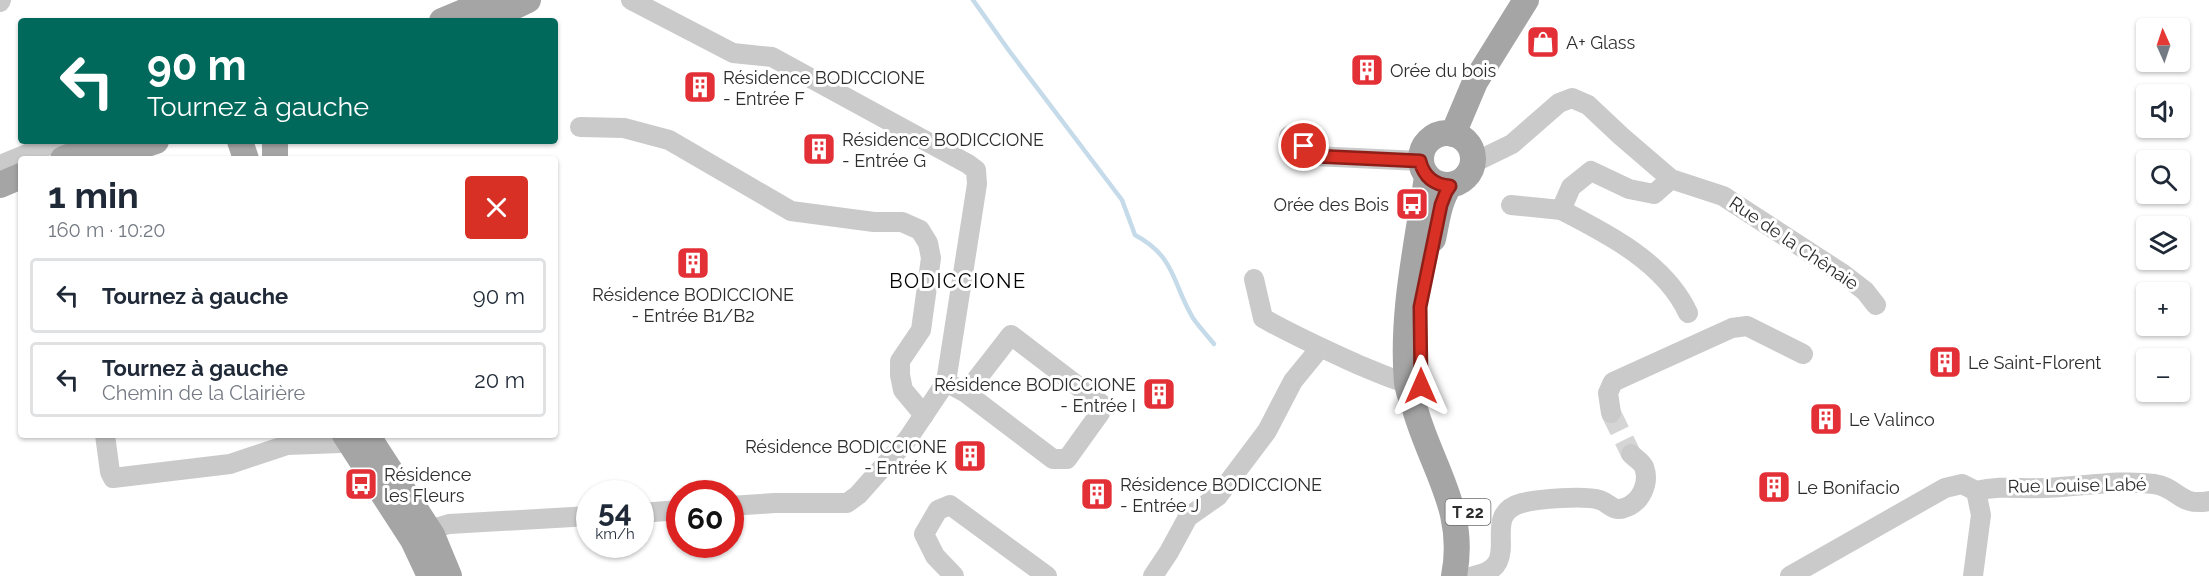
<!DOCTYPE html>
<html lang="fr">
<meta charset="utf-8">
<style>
:root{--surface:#fff;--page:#f6f6f7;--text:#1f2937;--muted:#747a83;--line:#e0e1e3}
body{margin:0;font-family:Raleway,sans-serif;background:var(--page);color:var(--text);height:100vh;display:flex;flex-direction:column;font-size:22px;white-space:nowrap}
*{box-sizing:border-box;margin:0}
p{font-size:20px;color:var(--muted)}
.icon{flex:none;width:33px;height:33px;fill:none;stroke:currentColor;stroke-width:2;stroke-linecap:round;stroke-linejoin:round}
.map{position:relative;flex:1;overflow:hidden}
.drawer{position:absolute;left:18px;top:156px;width:540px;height:282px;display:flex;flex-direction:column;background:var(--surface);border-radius:6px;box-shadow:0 2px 4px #0004}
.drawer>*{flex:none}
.hud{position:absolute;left:18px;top:18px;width:540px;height:126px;border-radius:6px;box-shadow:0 2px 4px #0004;background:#00695c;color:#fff;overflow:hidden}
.needle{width:39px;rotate:357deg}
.buttons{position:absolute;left:2136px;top:18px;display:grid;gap:12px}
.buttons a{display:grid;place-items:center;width:54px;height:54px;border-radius:6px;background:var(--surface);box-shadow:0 2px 4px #0004;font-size:30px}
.speed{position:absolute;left:576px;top:480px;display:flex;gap:12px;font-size:30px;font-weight:700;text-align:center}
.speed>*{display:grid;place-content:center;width:78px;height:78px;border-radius:50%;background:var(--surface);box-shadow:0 2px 4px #0004;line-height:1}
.speed small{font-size:15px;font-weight:400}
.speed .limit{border:9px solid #d22;background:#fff;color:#111}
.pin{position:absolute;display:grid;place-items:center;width:51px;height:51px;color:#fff;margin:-26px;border:3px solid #fff;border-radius:50%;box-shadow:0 2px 6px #0007}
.me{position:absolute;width:66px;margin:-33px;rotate:0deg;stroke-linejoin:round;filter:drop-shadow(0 0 4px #0008)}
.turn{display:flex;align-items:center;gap:21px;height:126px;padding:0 30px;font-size:27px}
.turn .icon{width:78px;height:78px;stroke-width:2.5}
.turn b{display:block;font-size:42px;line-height:51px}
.round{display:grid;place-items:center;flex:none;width:63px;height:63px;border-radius:6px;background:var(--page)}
.overview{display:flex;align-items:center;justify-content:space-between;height:102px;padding:0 30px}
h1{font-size:36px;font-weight:700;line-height:45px}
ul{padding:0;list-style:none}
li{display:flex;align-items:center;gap:18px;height:75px;margin:0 12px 9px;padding:0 18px;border:3px solid var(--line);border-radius:6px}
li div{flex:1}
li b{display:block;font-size:22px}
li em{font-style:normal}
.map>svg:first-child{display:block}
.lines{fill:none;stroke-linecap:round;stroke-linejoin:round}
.stream{stroke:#c6dbea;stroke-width:4.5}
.minor-tunnel{stroke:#d5d5d5;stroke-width:20;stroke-dasharray:20 10;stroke-linecap:butt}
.minor{stroke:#cacaca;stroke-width:20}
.major{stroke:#a5a5a5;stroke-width:26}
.route-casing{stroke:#8d1f18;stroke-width:15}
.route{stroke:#d93025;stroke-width:10}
.labels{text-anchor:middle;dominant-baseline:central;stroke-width:6;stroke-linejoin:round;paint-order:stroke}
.shield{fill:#fff;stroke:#6c6c6c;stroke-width:1.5}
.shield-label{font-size:16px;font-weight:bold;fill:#2d2d2d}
.poi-label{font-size:18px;fill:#2d2d2d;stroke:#fff;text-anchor:start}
.street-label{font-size:18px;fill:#2d2d2d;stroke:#fff}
.neighbourhood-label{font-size:20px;letter-spacing:1.5px;fill:#000;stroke:#fff}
</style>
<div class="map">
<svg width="2209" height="576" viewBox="0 0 2209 576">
<rect width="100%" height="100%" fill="#fff"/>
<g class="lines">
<!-- stream -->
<path class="stream" d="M973,0L1010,52L1122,200L1135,235C1176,257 1172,283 1193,318C1199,327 1207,335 1214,344"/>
<!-- minor-tunnel -->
<polyline class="minor-tunnel" points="1611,413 1631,454"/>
<!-- minor -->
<g class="minor">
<polyline points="631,0 733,53 772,57 968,164 976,170 977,184 946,382 907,440 858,495 847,503 775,503 730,506"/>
<polyline points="0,2 1,0"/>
<polyline points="580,127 624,128 669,140 791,211 874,222 902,222 920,230 928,243 931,258 921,330 900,361 900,375 903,390 924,415"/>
<polyline points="1289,136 1314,156 1420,161"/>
<polyline points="1473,163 1512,144 1559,103 1572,98 1588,105 1621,136 1671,179 1723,196 1843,274 1865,291 1876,305"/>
<polyline points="0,165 59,141"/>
<path d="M1671,179L1654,194L1629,189L1591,171L1571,187L1561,210C1608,234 1665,263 1688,313"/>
<polyline points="1511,205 1561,210"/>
<path d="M1254,279L1263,318C1294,336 1326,350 1359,365C1379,373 1399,383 1421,386"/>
<polyline points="946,382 966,393 1053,459 1067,459 1100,413 1100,403 1011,335 966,393"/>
<polyline points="1611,413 1608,393 1613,382 1732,328 1747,326 1803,354"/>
<polyline points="105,435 110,472 113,478 230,464 287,445 341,443 359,439"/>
<path d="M1976,491C2001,485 2020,489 2044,488C2080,487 2119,479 2154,484C2178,487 2179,507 2209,501"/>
<polyline points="640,513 680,510"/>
<polyline points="417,537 429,530 449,524 590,516"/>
<polyline points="954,576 935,556 924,534 938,510 950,505 1047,576"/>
<polyline points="1153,576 1169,552 1188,517 1218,496 1267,431 1293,381 1320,348"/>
<path d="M1473,576C1528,567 1476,515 1522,503C1538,499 1584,495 1600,500C1609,503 1613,512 1624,508C1641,503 1650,483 1644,467C1642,462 1635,458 1631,454"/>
<polyline points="1790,576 1945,488 1962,484 1976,491 1981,515 1973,576"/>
</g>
<!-- major -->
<g class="major">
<polyline points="442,21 492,0"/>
<polyline points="484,21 528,0"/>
<circle cx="1447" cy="159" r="26"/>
<polyline points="1453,134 1475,82 1526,0"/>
<polyline points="240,141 246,159"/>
<polyline points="63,159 108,141"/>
<polyline points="103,159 156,141"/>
<polyline points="275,159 275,141"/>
<path d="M1427,177C1417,245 1401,314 1407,383C1408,391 1412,401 1415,409C1432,469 1467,510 1454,576"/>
<polyline points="0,185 21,176"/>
<path d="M1433,239C1437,221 1439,200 1450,185"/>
<polyline points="345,435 413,540 430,576"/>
<polyline points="367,435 432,535 449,576"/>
</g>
</g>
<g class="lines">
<!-- route casing -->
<g class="route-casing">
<path id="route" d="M1304,146L1314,156L1420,161C1424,177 1434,185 1450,186L1446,192L1441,205L1420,307L1421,386"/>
</g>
<!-- route -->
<use href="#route" class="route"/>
</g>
<!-- icons -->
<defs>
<g id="shop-square" transform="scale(1.725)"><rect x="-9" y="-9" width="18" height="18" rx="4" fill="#e32f36" stroke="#fff"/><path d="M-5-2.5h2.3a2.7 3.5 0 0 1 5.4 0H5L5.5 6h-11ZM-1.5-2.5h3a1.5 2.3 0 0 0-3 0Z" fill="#fff"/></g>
<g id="building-square" transform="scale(1.725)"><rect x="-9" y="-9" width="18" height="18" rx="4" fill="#e32f36" stroke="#fff"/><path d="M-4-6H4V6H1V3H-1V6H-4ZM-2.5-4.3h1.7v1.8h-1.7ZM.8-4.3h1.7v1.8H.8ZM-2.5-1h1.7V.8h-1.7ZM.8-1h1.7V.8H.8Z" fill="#fff"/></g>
<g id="bus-square" transform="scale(1.725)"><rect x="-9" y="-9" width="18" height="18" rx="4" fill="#e32f36" stroke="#fff"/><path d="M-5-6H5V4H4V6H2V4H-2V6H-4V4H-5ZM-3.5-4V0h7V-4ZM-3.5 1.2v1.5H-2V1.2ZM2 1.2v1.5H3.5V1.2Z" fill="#fff"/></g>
</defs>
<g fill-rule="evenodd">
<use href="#shop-square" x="1543" y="42"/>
<use href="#building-square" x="1367" y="70"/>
<use href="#building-square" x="700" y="87"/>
<use href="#building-square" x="819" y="149"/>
<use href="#bus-square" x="1412" y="204"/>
<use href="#building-square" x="693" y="263"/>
<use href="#building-square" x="1945" y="362"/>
<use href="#building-square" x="1159" y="394"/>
<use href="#building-square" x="1826" y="419"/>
<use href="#building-square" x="970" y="456"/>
<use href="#bus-square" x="361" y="484"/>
<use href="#building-square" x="1774" y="487"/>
<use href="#building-square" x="1097" y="494"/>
</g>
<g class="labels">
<!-- shield labels -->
<rect class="shield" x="1445.5" y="499" width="45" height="26" rx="4.5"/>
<g class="shield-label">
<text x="1468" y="512">T 22</text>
</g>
<!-- poi labels -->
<g class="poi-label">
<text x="1566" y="42">A+ Glass</text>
<text x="1390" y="70">Orée du bois</text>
<text x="723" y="77">Résidence BODICCIONE<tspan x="723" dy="21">- Entrée F</tspan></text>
<text x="842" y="139">Résidence BODICCIONE<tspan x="842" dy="21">- Entrée G</tspan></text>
<text x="1389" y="204" text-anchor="end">Orée des Bois</text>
<text x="693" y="294" text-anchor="middle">Résidence BODICCIONE<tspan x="693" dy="21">- Entrée B1/B2</tspan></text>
<text x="1968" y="362">Le Saint-Florent</text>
<text x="1136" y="384" text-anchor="end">Résidence BODICCIONE<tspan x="1136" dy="21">- Entrée I</tspan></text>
<text x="1849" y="419">Le Valinco</text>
<text x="947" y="446" text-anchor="end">Résidence BODICCIONE<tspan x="947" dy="21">- Entrée K</tspan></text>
<text x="384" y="474">Résidence<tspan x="384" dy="21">les Fleurs</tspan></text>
<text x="1120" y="484">Résidence BODICCIONE<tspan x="1120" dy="21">- Entrée J</tspan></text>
<text x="1797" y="487">Le Bonifacio</text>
</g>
<!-- street labels -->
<g class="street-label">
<text transform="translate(1794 243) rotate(34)">Rue de la Chênaie</text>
<text transform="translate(2077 485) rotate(-1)">Rue Louise Labé</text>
</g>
<!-- neighbourhood labels -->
<g class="neighbourhood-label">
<text x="958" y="281">BODICCIONE</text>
</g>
</g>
</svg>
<div class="buttons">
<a><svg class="needle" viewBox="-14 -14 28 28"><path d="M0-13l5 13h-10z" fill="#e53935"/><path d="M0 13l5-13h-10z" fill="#747a83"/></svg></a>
<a><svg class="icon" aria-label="sound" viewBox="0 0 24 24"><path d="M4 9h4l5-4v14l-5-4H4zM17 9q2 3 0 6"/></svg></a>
<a><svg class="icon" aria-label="search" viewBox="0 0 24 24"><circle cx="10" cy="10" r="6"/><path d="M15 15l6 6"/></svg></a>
<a><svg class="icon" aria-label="layers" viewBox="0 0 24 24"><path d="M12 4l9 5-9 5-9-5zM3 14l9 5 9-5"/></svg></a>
<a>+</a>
<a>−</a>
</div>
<div class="speed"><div>54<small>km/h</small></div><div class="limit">60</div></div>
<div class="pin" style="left:1304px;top:146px;background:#d93025"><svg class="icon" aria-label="arrive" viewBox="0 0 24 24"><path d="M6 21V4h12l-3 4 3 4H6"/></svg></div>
<svg class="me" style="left:1421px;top:386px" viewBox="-20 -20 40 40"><path d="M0-17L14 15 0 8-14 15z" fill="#d93025" stroke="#fff" stroke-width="4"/></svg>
<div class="hud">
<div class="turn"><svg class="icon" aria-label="left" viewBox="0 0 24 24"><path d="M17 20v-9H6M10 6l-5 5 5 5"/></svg><div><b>90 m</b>Tournez à gauche</div></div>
</div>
<section class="drawer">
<div class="overview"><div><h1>1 min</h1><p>160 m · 10:20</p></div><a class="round" style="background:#d93025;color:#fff"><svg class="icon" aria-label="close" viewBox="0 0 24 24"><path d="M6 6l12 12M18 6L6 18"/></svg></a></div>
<ul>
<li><svg class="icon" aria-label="left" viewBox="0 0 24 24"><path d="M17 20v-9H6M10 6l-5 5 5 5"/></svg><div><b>Tournez à gauche</b></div><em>90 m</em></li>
<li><svg class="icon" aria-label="left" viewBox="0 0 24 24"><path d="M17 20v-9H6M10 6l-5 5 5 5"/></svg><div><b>Tournez à gauche</b><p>Chemin de la Clairière</p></div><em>20 m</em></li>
</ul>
</section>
</div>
